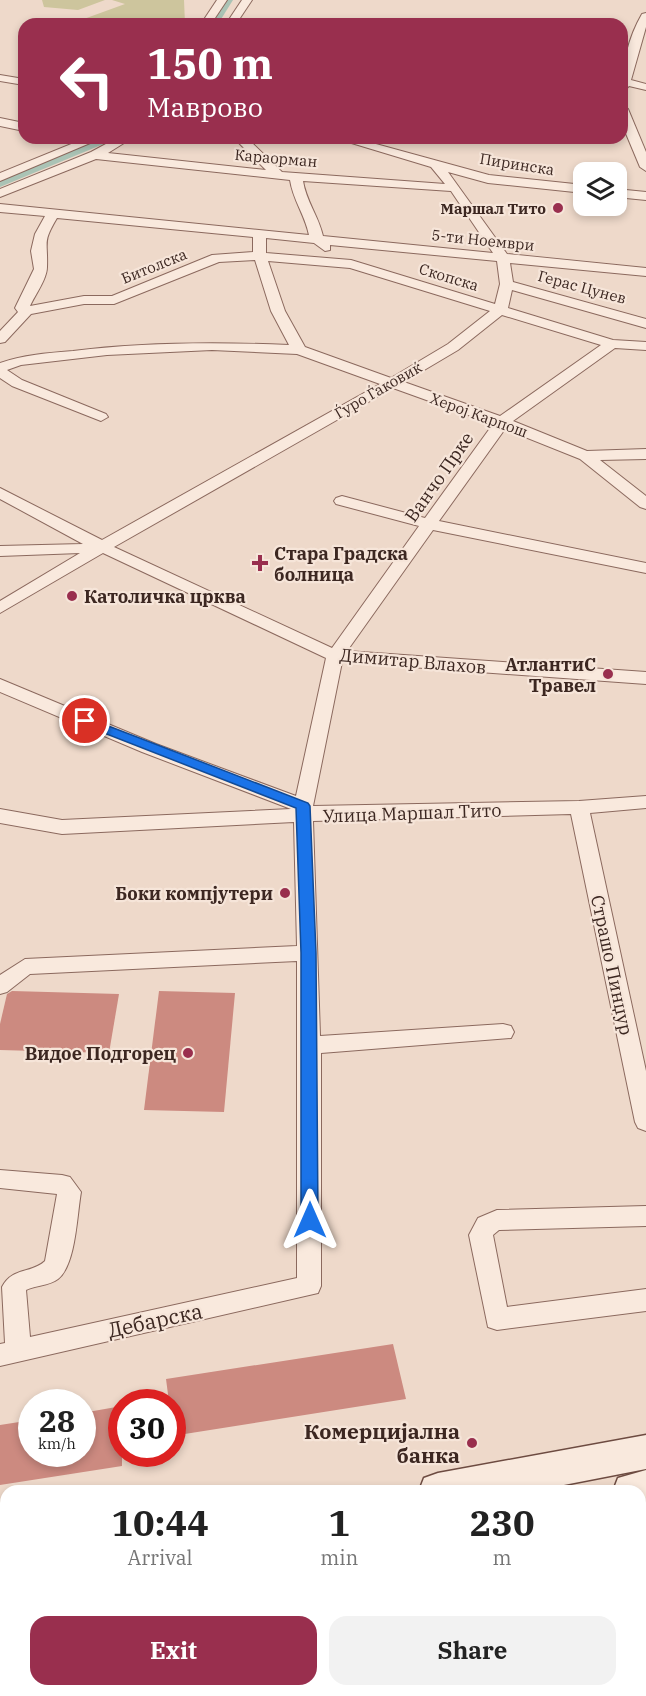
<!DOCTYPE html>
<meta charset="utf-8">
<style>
:root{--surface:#fff;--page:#f2f2f2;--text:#222;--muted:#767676;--accent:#992f4e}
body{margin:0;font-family:"IBM Plex Serif",serif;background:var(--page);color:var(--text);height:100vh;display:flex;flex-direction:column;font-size:22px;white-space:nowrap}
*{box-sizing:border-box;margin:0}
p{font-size:20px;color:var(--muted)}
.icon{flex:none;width:33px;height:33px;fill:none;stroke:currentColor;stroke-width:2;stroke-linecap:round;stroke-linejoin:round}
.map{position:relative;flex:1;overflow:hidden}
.details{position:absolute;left:0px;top:1485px;width:646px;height:212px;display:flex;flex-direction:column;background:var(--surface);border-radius:18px 18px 0 0;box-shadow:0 3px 9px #0003}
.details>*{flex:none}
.hud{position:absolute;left:18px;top:18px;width:610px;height:126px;border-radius:18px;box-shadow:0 3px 9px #0003;background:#992f4e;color:#fff;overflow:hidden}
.tools{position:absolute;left:573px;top:162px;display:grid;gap:12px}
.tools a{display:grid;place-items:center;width:54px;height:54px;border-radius:12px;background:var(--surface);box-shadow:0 3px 9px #0003;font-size:30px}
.speed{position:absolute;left:18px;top:1389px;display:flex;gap:12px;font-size:30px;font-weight:700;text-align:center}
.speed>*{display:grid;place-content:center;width:78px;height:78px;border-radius:50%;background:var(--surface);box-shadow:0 3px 9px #0003;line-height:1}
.speed small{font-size:15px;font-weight:400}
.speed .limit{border:9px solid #d22;background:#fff;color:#111}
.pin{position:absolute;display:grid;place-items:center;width:51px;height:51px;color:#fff;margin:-26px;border:3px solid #fff;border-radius:50%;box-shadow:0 2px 6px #0007}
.me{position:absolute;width:66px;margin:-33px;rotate:0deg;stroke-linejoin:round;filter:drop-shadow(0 0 4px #0008)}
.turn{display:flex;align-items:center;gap:21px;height:126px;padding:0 30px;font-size:27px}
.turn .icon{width:78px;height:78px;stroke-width:2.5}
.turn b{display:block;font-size:42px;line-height:51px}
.eta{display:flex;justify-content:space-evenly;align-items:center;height:102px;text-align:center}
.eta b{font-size:36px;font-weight:700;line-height:42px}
.button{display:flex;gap:12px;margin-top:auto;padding:12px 30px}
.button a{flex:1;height:69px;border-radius:18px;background:var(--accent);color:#fff;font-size:24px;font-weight:700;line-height:69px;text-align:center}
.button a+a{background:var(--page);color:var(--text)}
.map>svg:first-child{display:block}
.green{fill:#cdc59d}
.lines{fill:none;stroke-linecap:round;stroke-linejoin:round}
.canal{fill:#aac3b5;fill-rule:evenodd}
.building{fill:#cc8a80}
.minor-casing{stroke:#8b695e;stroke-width:2}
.secondary-casing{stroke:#6d4b41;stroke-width:3}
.minor{fill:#f9e9dd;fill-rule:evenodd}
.secondary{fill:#f9e9dd;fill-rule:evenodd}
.route{fill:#1a73e8;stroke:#114b97;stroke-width:1.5}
.poi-dot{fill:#992f4e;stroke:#f6e5d9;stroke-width:2}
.labels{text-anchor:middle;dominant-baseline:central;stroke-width:4.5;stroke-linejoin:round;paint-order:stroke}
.far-street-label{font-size:15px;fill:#3c2721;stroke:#f6e5d9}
.far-poi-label{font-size:15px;font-weight:bold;fill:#3c2721;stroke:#f6e5d9;text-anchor:end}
.street-label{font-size:18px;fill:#3c2721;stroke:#f6e5d9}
.poi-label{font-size:18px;font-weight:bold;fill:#3c2721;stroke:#f6e5d9;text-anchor:end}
.near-street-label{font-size:21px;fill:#3c2721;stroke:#f6e5d9}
.near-poi-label{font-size:21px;font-weight:bold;fill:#3c2721;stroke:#f6e5d9;text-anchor:end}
</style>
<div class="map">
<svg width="646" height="1696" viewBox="0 0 646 1696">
<rect width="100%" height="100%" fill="#eed9ca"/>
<!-- green -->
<g class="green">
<polygon points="42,0 105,0 78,10 44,7"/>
<polygon points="112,0 184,0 185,24 39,24 81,20 125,4"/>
</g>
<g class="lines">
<!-- canal -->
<g class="canal">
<polygon points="221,0 233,0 218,24 206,24"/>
<polygon points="99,138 118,138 0,187 0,178"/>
</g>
</g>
<!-- building -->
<g class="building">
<polygon points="12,991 119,994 109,1053 0,1050 0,1024 7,994"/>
<polygon points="159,991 235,993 224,1112 144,1110"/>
<polygon points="393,1344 406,1399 172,1436 172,1402 169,1402 166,1379"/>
<polygon points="122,1406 122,1466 0,1485 0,1425 32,1420 32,1454 82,1454 82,1413"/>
</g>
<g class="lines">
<!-- minor casing -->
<g class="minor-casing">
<g id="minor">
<polygon points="217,0 227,0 211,24 201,24"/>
<polygon points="242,0 252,0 236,24 226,24"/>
<path d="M646,13V27L631,80L646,84V90L629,86L622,93C622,66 628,38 642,14Z"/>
<polygon points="0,75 24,79 24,85 0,81"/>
<polygon points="622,106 628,109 646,152 646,171 640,167 622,124"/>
<polygon points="0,118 24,123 24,131 0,126"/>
<polygon points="86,138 102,138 0,181 0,173"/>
<path d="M117,138H132L108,153L266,170L234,138H247L282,172L445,184L431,167L335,138H354L489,175L584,185V193L488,183L448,172L507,254L646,268V276L510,263L513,282L646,319V328L512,290L508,308L613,340L646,342V350L615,348L513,421L587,451L646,449V459L600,460L646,496V509L640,507L580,459L505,429L439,521L646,563V573L433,530L347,651L646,672V684L342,662L313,806L579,801L646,796V808L590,813L646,1071V1131L638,1128L635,1122L571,814L313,821L320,1036L503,1024L511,1026L514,1032L511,1038L321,1053V1286L318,1293L0,1366V1344L5,1343L2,1287C12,1267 31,1274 45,1261L57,1194L0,1188V1170L62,1175L70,1177L81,1192C77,1214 76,1265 58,1279C49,1286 36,1285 26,1290L30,1337L297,1278V961L30,974L7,992L0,994V975L25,959L297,946L294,822L62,834L0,823V809L62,820L291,809L142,752L0,692V679L156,744L296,796L326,658L103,553L0,613V601L80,553L0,556V546L83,544L0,499V488L102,540L380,384L297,354L212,350L107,355L21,365L7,370L22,380L106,414L108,417L101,421L12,386L0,378V363C23,355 48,353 73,351C145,342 217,342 289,345L271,311L255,260L219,262L114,304H84L31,314L5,342L0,343V331L18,312L15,308L34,269L31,251L35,234L45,216L0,212V204L309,235C305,215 293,200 290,180L96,159L0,197V189L91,152ZM303,181L451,191L493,253L323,236C318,215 306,201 303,181ZM57,218L253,237V252L212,255L112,296H84L30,306C35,295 47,279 47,267C48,241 42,243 57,218ZM266,238L314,243L325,251L330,250V245L497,261L500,284L495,304L351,260L266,253ZM268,261L350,268L490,311L448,344L391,378L305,347L285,311ZM502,315L601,345L500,416L404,382L458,350ZM393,388L493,424L425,518L342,496L336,498L334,501L336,504L419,526L332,648L114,547Z"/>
<polygon points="616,189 646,192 646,200 616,197"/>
<polygon points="646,1206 646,1226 499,1230 493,1235 507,1307 646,1289 646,1311 497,1330 488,1327 469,1235 478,1218 497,1210"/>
<polygon points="522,1690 550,1690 552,1696 524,1696"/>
</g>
</g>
<!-- secondary casing -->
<g class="secondary-casing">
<g id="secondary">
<polygon points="646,1435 646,1469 533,1491 419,1491 424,1478 438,1473"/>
<polygon points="646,1470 646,1506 640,1507 640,1491 613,1491 618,1478"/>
<polygon points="6,1553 6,1591 0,1592 0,1554"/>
<polygon points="6,1594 6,1634 0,1635 0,1595"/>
</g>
</g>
<!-- minor -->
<use href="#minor" class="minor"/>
<!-- secondary -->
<use href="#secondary" class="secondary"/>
</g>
<!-- route -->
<polygon class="route" points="85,717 308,803 310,806 316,953 318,1220 315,1225 304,1225 301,1220 301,953 296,808 81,724 81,718"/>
<!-- markers -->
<g class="poi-dot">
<circle cx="558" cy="208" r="6"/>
<path d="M257 554h6v6h6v6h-6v6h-6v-6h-6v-6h6z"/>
<circle cx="72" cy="596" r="6"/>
<circle cx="608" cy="674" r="6"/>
<circle cx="285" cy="893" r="6"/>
<circle cx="188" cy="1053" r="6"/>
<circle cx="472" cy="1443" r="6"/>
</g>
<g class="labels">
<!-- far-street labels -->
<g class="far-street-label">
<text transform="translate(276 158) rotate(5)">Караорман</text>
<text transform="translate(517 164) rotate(9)">Пиринска</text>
<text transform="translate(483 240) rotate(6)">5-ти Ноември</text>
<text transform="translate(154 266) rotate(-22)">Битолска</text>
<text transform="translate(449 277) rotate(17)">Скопска</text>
<text transform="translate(582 287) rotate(15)">Герас Цунев</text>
<text transform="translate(378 390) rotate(-30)">Ѓуро Ѓаковиќ</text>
<text transform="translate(479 415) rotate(20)">Херој Карпош</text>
</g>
<!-- far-poi labels -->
<g class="far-poi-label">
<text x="546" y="208">Маршал Тито</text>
</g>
<!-- street labels -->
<g class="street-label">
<text transform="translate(439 477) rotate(-55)">Ванчо Прке</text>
<text transform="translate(413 661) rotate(5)">Димитар Влахов</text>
<text transform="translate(412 813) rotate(-2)">Улица Маршал Тито</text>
<text transform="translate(612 965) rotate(78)">Страшо Пинџур</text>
</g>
<!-- poi labels -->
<g class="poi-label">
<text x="274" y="553" text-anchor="start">Стара Градска<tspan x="274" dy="21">болница</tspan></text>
<text x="84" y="596" text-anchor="start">Католичка црква</text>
<text x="596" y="664">АтлантиС<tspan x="596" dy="21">Травел</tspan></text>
<text x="273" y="893">Боки компјутери</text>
<text x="176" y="1053">Видое Подгорец</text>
</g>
<!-- near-street labels -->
<g class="near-street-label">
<text transform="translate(155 1320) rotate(-12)">Дебарска</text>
</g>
<!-- near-poi labels -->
<g class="near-poi-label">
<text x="460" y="1431">Комерцијална<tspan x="460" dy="24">банка</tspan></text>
</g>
</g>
</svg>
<div class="tools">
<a><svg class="icon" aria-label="layers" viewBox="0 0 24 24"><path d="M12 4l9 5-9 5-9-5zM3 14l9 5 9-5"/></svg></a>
</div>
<div class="speed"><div>28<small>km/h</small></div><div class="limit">30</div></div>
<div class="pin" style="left:85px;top:721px;background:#d93025"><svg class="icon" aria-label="arrive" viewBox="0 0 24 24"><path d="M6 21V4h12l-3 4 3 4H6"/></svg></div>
<svg class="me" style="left:310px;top:1220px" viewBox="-20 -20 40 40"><path d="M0-17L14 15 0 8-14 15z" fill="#1a73e8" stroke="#fff" stroke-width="4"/></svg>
<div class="hud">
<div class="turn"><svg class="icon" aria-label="left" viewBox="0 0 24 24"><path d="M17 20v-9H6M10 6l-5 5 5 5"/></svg><div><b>150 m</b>Маврово</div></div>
</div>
<section class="details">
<div class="eta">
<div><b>10:44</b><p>Arrival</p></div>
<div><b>1</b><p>min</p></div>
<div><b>230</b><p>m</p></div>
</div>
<div class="button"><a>Exit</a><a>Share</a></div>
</section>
</div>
